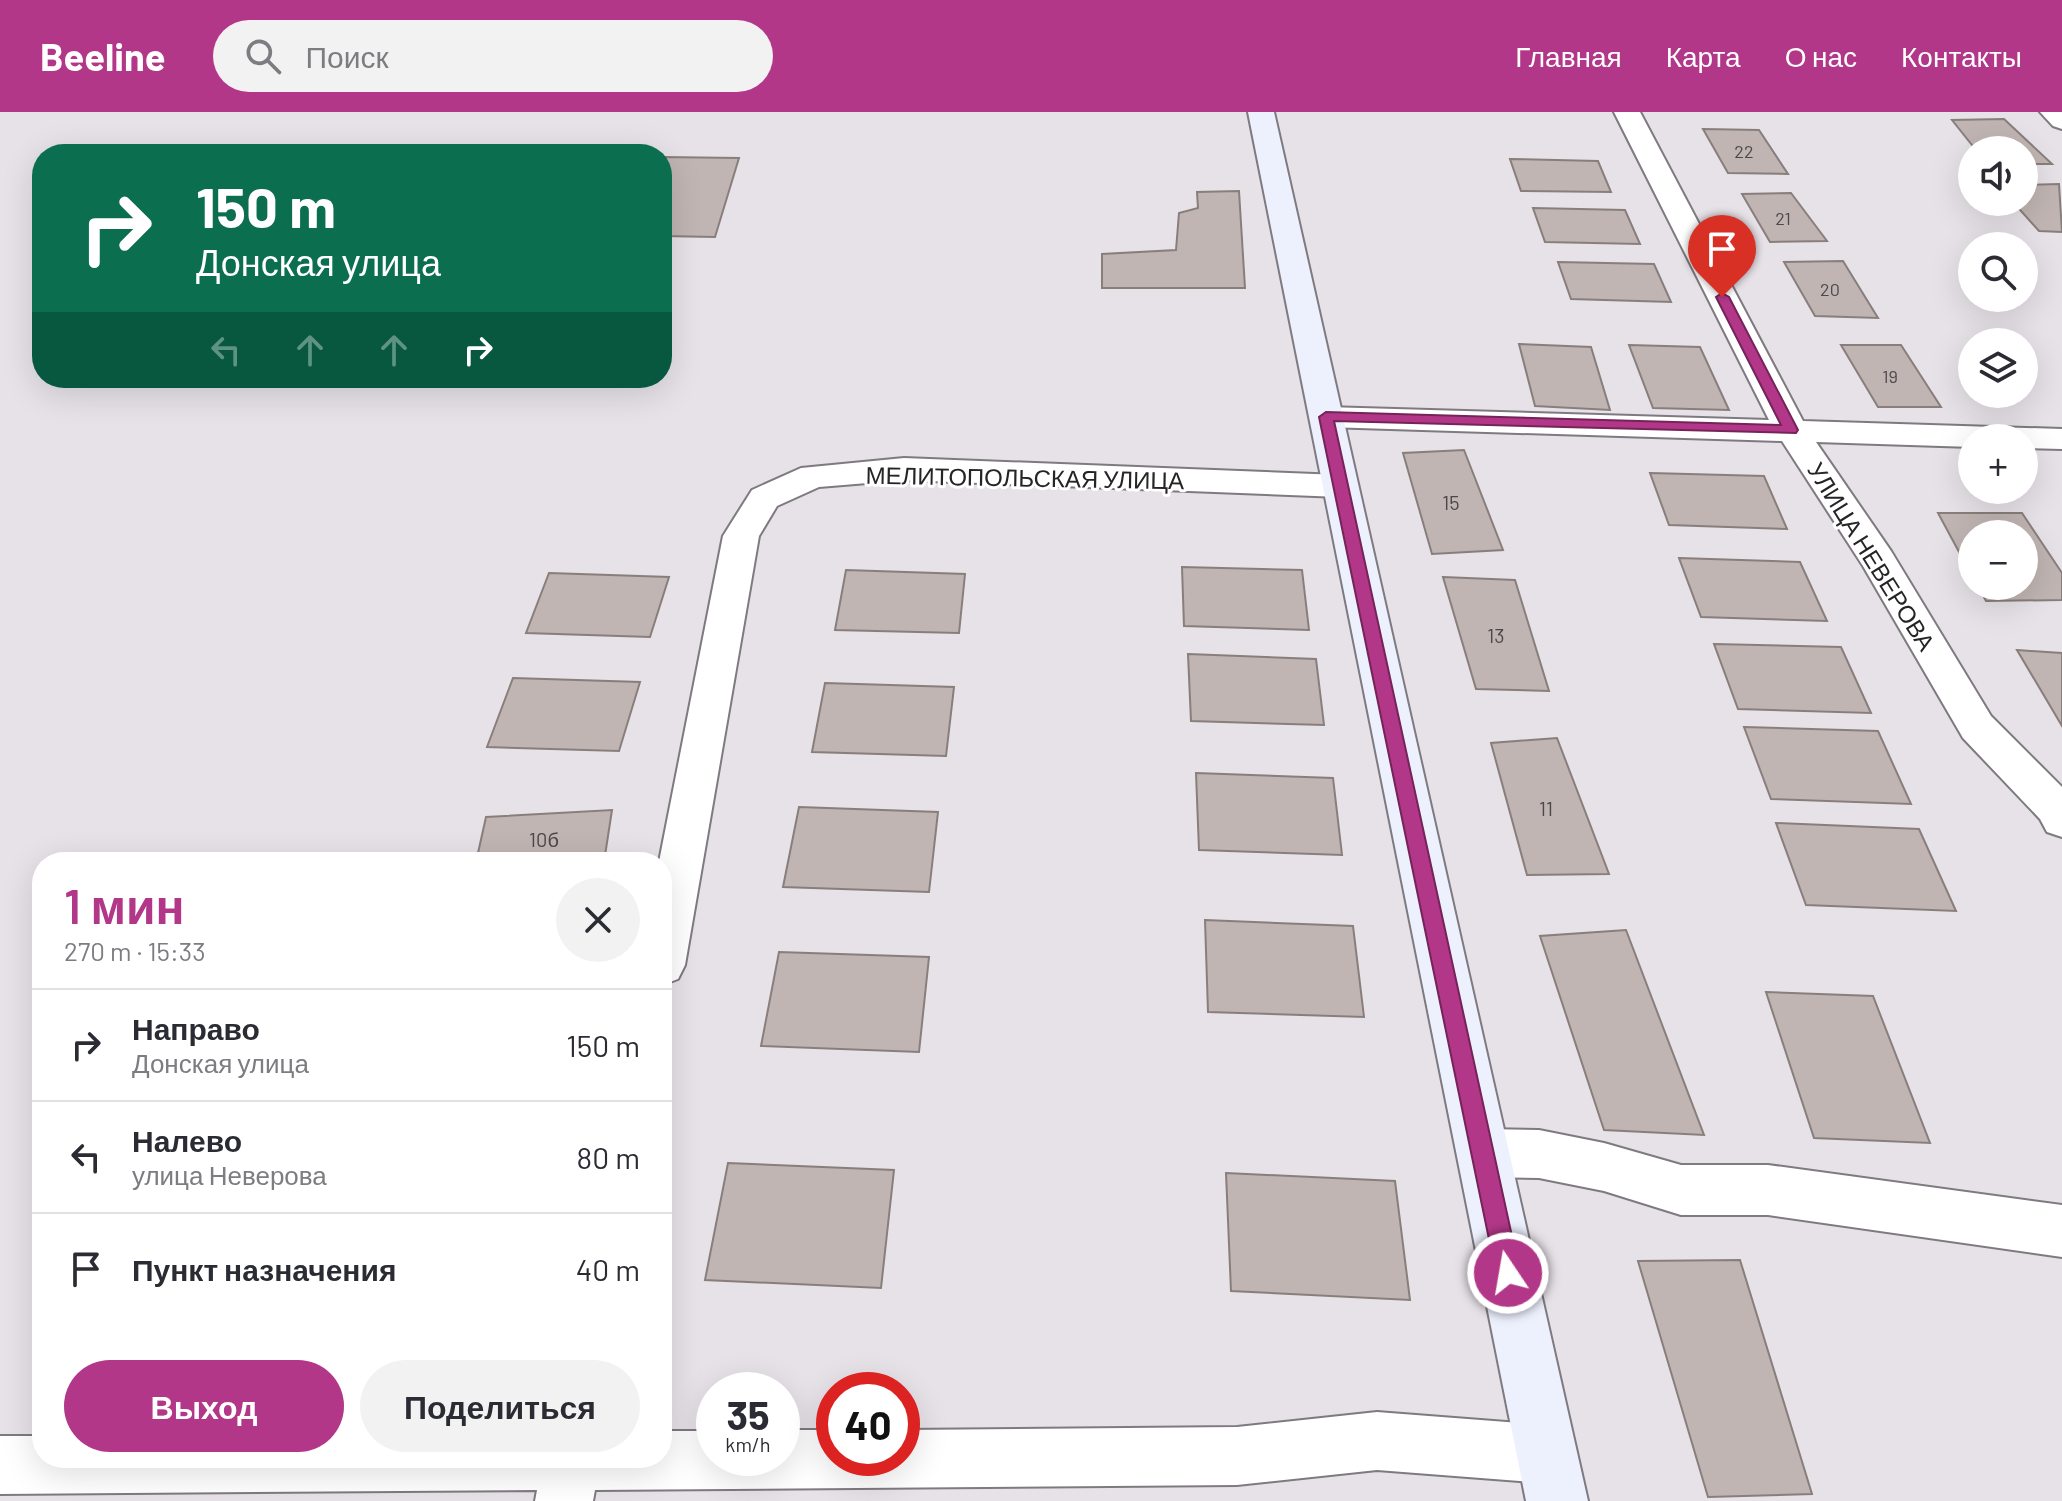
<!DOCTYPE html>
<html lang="ru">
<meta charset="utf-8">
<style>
:root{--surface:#fff;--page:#f2f2f3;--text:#2b2b33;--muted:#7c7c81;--line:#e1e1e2;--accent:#b23788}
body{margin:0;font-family:Barlow,sans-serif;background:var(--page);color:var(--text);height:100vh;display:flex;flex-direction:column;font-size:30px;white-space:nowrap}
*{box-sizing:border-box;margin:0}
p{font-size:26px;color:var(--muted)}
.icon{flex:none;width:44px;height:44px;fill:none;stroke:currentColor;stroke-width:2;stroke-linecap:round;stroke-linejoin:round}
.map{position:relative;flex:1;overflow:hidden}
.details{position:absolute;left:32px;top:740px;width:640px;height:616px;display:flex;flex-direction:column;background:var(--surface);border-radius:32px;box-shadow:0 8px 32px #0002}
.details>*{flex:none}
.top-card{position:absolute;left:32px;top:32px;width:640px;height:244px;border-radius:32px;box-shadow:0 8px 32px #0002;background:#0b6e4f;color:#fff;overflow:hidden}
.buttons{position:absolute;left:1958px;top:24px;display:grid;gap:16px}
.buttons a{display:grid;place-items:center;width:80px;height:80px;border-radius:50%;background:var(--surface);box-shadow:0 8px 32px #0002;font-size:40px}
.speed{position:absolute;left:696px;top:1260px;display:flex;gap:16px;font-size:40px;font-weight:700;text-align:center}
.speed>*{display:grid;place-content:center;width:104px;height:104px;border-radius:50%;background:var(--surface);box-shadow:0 8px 32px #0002;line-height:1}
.speed small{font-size:20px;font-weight:400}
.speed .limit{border:12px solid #d22;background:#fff;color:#111}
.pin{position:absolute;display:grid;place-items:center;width:68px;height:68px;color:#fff;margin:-82px -34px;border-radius:50% 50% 50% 0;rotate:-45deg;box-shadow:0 0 8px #0007}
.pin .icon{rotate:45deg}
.me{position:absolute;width:88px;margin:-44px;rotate:348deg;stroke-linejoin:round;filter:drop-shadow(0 0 6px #0008)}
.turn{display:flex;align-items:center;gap:28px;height:168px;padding:0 32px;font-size:36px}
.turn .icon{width:104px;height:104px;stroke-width:2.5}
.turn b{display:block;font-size:56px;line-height:68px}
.lanes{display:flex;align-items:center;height:76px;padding:0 32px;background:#0003;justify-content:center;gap:40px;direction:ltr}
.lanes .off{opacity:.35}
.round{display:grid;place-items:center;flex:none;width:84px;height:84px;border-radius:42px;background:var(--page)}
.summary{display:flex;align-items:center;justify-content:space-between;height:136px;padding:0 32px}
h1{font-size:48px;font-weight:600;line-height:60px;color:var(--accent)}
.button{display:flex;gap:16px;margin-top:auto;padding:16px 32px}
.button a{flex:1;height:92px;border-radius:48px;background:var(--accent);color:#fff;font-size:32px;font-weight:600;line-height:92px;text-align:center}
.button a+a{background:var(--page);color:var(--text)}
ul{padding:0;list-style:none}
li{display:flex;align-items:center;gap:24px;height:112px;padding:0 32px;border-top:2px solid var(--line)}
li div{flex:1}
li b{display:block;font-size:30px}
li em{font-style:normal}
header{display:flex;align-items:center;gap:48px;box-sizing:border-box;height:112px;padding:0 40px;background:var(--accent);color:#fff}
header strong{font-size:38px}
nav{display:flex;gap:44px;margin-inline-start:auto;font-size:28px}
.search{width:560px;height:72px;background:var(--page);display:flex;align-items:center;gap:20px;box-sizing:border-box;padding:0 28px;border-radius:44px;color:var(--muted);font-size:30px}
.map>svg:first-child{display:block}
.building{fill:#c0b5b3;stroke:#887f7c;stroke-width:2}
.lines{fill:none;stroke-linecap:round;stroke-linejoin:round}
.street-casing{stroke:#7f7980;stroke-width:4}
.secondary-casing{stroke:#7f7980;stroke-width:4}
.street{fill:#fff;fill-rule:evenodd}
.secondary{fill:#edf1fe;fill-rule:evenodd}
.route{fill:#b23788;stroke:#742458;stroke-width:2}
.labels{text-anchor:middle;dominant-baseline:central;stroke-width:6;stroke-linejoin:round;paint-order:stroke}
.far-number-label{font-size:18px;fill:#4c484a}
.number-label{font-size:20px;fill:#4c484a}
.street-label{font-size:24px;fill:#262427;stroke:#fff}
</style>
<header>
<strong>Beeline</strong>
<div class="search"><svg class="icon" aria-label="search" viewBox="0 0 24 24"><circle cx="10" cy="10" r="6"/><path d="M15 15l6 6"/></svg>Поиск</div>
<nav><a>Главная</a><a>Карта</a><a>О нас</a><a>Контакты</a></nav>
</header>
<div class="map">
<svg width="2062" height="1389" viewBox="0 0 2062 1389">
<rect width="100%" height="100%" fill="#e7e1e8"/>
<!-- building -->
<g class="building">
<polygon points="2004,7 2052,52 2024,52 2024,38 1976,38 1952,8"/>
<polygon points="1703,17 1759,18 1788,62 1728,61"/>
<polygon points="662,45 739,46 715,125 662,124"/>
<polygon points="1510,47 1598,49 1611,80 1521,79"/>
<polygon points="2059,72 2062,120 2039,119 2013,90 2024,90 2024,73"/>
<polygon points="1239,79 1245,176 1102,176 1102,142 1176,138 1179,101 1198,96 1197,80"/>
<polygon points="1791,81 1827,129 1770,130 1742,82"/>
<polygon points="1533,96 1625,98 1640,132 1545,130"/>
<polygon points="1843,149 1878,206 1815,204 1784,150"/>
<polygon points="1558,150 1654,152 1671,190 1571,187"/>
<polygon points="1519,232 1591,235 1610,298 1535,294"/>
<polygon points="1629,233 1700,235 1729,298 1653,296"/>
<polygon points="1841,233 1901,233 1941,295 1878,295"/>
<polygon points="1464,338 1503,438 1432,442 1403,341"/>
<polygon points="1650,361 1764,364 1787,417 1669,413"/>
<polygon points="1938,401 2022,401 2062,461 2062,488 1986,489 1978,474 2024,474 2024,422 1972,422 1972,464"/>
<polygon points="1679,446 1800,450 1827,509 1701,505"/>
<polygon points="1182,455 1302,458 1309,518 1184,514"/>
<polygon points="846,458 965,462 959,521 835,518"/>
<polygon points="549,461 669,465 650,525 526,521"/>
<polygon points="1443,465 1515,468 1549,579 1476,577"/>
<polygon points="1714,532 1841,535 1871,601 1738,597"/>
<polygon points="2017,538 2062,541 2062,614"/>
<polygon points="1188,542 1316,547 1324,613 1191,609"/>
<polygon points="513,566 640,570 619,639 487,635"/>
<polygon points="825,571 954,575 946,644 812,640"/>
<polygon points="1744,615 1878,619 1911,692 1771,687"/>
<polygon points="1557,626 1609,762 1527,763 1491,631"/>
<polygon points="1196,661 1333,666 1342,743 1199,738"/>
<polygon points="799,695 938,700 929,780 783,775"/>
<polygon points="612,698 604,750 476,750 486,705"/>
<polygon points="1776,711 1919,717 1956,799 1806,793"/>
<polygon points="1205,808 1353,814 1364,905 1208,900"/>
<polygon points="1626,818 1704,1023 1604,1018 1540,824"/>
<polygon points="779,840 929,845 919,940 761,934"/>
<polygon points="1766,880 1873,884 1930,1031 1814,1026"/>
<polygon points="728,1051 894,1058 881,1176 705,1168"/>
<polygon points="1226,1061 1395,1069 1410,1188 1231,1179"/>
<polygon points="1740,1148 1812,1382 1708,1385 1638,1149"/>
</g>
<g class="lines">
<!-- street casing -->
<g class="street-casing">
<g id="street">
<polygon points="1614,0 1640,0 1803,309 2062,317 2062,337 2024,336 2024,326 1972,326 1972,335 1816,330 1891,439 1991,604 2062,675 2062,725 2047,720 2040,707 1963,626 1863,454 1782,329 1326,315 1314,312 1310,305 1314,298 1326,295 1769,308"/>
<polygon points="2040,0 2062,0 2062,17 2053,14"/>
<polygon points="904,346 1340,363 1352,366 1357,374 1352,382 1340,385 904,368 819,375 777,394 759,424 685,853 678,867 662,873 662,750 659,750 723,424 752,378 801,356"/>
<polygon points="1482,1017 1539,1018 1604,1031 1681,1053 1768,1053 2062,1093 2062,1145 1768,1103 1681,1103 1604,1079 1539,1066 1482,1065 1464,1058 1457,1041 1464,1024"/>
<polygon points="1377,1300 1547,1313 1567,1322 1576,1342 1567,1362 1547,1371 1377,1358 1237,1373 595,1378 593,1389 535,1389 537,1378 0,1382 0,1324 42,1324 42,1346 662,1346 662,1319 714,1319 714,1346 782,1346 782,1318 834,1318 834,1346 902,1346 902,1318 1237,1315"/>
</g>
</g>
<!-- secondary casing -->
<g class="secondary-casing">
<polygon id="secondary" points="1248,0 1274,0 1588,1389 1526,1389"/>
</g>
<!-- street -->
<use href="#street" class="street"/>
<!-- secondary -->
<use href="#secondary" class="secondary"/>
</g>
<!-- route -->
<polygon class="route" points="1722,181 1729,185 1798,318 1796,321 1334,309 1520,1161 1516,1170 1508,1173 1500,1170 1496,1161 1319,305 1326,300 1781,313 1716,185"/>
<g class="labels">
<!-- far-number labels -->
<g class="far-number-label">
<text x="1744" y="39">22</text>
<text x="1783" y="106">21</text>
<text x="1830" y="177">20</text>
<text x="1890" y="264">19</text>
</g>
<!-- number labels -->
<g class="number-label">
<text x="1451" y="390">15</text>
<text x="1496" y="523">13</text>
<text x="1546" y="696">11</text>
<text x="544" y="727">10б</text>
</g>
<!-- street labels -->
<g class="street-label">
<text transform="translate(1025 365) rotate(1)">МЕЛИТОПОЛЬСКАЯ УЛИЦА</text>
<text transform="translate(1872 444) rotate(58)">УЛИЦА НЕВЕРОВА</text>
</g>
</g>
</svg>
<div class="buttons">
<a><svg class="icon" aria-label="sound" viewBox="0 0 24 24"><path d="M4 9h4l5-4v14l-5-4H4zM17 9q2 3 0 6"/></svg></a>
<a><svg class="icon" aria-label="search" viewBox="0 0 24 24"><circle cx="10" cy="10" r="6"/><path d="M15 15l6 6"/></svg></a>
<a><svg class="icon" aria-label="layers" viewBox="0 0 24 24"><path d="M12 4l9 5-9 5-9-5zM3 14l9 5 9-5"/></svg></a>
<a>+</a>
<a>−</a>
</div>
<div class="speed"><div>35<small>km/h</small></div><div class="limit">40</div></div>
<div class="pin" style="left:1722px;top:185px;background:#d93025"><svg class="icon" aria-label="arrive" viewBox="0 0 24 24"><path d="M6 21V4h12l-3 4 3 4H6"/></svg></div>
<svg class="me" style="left:1508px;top:1161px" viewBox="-20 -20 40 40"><circle r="17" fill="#b23788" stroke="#fff" stroke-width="3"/><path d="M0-11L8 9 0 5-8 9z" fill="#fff"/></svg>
<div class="top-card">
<div class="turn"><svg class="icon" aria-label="right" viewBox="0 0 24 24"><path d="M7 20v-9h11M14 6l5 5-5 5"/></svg><div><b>150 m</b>Донская улица</div></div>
<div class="lanes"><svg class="icon off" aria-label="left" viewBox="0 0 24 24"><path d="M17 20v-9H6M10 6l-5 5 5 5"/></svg><svg class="icon off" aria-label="ahead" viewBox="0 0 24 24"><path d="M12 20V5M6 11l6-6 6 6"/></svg><svg class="icon off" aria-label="ahead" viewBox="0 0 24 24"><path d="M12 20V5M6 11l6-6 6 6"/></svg><svg class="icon" aria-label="right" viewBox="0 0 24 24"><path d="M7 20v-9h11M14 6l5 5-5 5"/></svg></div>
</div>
<section class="details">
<div class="summary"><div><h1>1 мин</h1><p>270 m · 15:33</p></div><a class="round"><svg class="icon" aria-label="close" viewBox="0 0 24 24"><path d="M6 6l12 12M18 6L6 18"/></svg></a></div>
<ul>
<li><svg class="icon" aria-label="right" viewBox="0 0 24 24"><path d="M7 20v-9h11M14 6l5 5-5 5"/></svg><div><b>Направо</b><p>Донская улица</p></div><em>150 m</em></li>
<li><svg class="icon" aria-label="left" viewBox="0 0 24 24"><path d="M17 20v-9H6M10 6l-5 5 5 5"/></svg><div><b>Налево</b><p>улица Неверова</p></div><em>80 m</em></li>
<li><svg class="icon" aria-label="arrive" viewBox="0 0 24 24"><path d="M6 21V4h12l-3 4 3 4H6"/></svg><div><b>Пункт назначения</b></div><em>40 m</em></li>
</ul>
<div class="button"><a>Выход</a><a>Поделиться</a></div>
</section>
</div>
